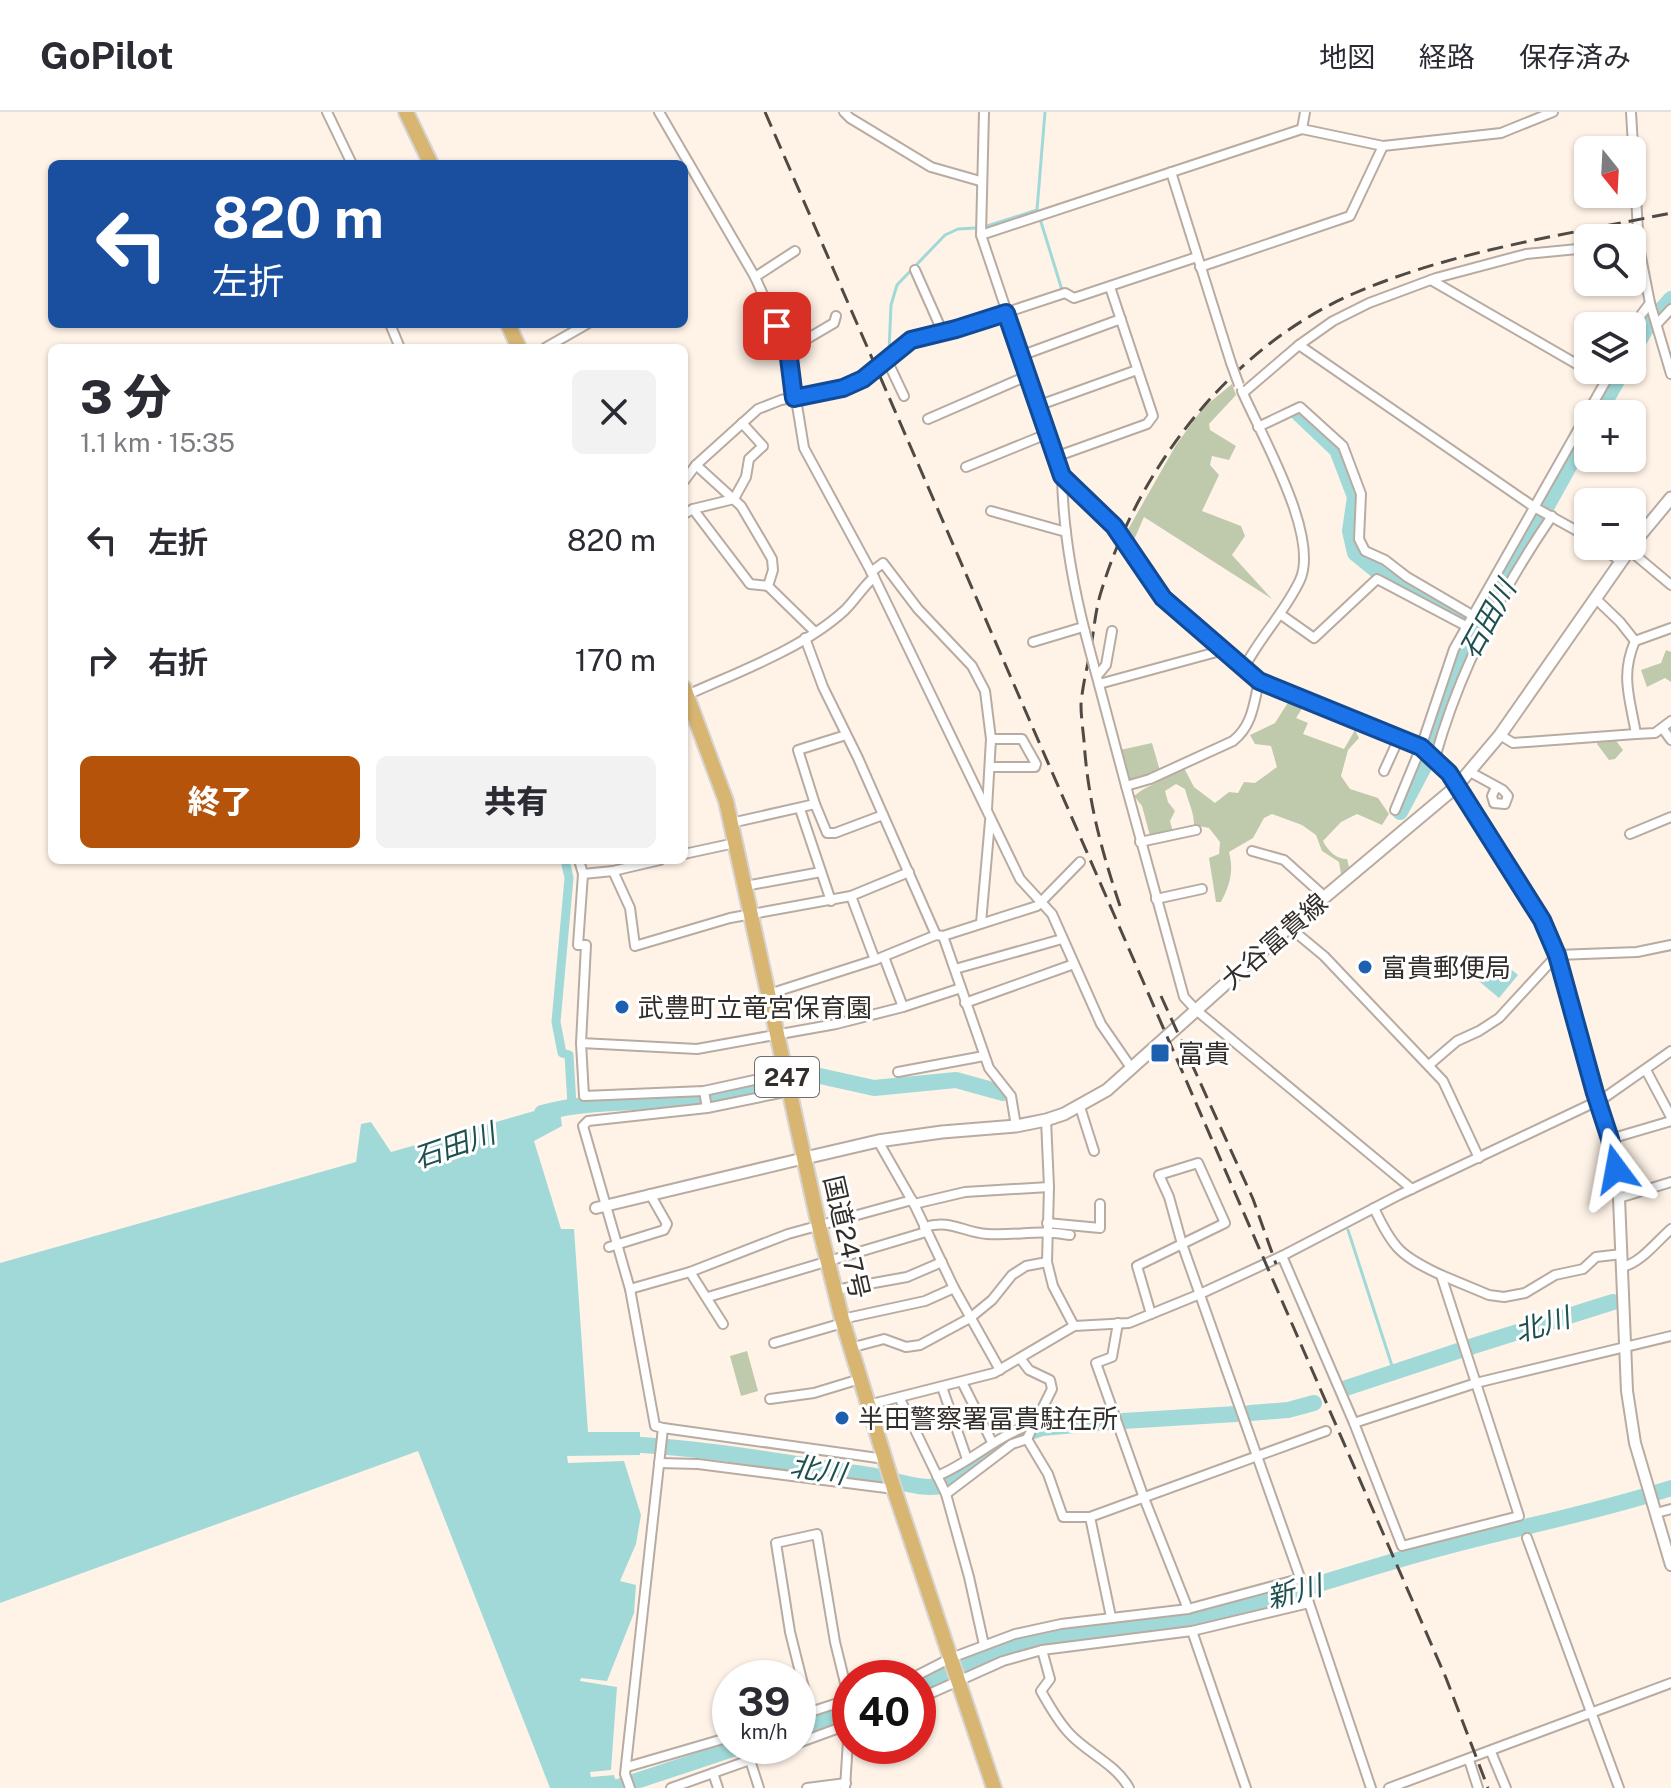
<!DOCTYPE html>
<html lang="ja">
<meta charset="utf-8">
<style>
:root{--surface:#fff;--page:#f2f2f3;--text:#2b2b33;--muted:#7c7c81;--line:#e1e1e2;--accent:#b45309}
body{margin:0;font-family:"Public Sans","Noto Sans JP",sans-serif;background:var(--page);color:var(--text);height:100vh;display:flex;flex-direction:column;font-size:30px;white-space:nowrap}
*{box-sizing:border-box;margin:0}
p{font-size:26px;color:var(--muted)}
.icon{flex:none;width:44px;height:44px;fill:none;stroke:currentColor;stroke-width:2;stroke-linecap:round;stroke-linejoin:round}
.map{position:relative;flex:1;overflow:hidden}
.side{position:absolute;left:48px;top:232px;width:640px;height:520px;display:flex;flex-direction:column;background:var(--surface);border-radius:12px;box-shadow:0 2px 6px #0004}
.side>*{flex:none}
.banner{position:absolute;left:48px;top:48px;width:640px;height:168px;border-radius:12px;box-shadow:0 2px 6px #0004;background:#1a4fa0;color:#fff;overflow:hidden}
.needle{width:52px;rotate:162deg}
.buttons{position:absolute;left:1574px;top:24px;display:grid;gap:16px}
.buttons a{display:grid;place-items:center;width:72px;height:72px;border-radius:12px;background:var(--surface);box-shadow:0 2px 6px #0004;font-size:40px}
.speed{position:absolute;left:712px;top:1548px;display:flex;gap:16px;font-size:40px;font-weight:700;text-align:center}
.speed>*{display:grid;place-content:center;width:104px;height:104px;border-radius:50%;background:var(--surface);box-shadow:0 2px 6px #0004;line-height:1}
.speed small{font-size:20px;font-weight:400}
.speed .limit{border:12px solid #d22;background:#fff;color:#111}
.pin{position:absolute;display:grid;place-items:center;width:68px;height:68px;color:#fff;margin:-34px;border-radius:16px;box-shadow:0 4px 12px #0006}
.me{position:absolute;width:88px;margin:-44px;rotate:347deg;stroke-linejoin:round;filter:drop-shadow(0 0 6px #0008)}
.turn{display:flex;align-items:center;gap:28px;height:168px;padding:0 32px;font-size:36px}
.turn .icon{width:104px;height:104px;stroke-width:2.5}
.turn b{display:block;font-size:56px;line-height:68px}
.round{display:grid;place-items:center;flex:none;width:84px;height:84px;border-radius:12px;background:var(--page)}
.summary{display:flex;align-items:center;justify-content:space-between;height:136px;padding:0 32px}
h1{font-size:48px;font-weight:800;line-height:60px}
.cta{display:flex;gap:16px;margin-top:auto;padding:16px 32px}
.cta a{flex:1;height:92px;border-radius:12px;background:var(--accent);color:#fff;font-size:32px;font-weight:800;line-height:92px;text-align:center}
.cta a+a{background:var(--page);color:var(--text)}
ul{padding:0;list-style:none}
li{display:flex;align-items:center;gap:24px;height:120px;padding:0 32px}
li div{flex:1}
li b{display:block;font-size:30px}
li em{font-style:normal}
header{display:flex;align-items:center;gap:48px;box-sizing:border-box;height:112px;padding:0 40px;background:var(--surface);border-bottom:2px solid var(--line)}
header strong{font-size:38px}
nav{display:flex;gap:44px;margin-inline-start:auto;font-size:28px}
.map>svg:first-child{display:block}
.green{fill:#bfcaad}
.water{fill:#a1d9d9}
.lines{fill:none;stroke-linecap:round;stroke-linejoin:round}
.stream{stroke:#a1d9d9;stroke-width:3}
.canal{stroke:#a1d9d9;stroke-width:9}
.river{stroke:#a1d9d9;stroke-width:16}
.minor-casing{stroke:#b8aca2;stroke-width:12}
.tertiary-casing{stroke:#b8aca2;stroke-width:14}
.secondary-casing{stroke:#b8aca2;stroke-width:15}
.trunk-casing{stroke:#d6d5d4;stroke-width:18}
.minor{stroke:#fff;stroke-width:8}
.tertiary{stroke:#fff;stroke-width:10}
.secondary{stroke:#fff;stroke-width:11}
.trunk{stroke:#d8b672;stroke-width:14}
.rail{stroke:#504a45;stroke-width:3;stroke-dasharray:16 8;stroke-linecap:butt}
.minor-bridge-casing{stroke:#b8aca2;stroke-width:12;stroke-linecap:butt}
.minor-bridge{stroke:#fff;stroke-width:8}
.route-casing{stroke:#114b97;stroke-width:20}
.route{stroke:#1a73e8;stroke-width:14}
.poi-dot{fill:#1d60b0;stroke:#fff;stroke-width:3}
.labels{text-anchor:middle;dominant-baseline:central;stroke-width:6;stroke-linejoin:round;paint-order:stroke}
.shield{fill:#fff;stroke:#706d6a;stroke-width:2}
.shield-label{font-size:24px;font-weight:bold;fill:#332e2a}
.street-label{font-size:26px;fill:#332e2a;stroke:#fff}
.poi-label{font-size:26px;fill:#332e2a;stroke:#fff;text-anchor:start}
.water-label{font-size:28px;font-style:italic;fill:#1f5050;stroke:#fff}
</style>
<header>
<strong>GoPilot</strong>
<nav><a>地図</a><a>経路</a><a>保存済み</a></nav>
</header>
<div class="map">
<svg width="1671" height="1676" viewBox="0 0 1671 1676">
<rect width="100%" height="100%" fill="#fff3e8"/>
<!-- green -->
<g class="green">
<polygon points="1232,272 1236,283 1209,312 1210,318 1236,334 1229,348 1212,344 1210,353 1219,363 1202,399 1241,414 1245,424 1232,443 1272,487 1144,405 1133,430 1126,421 1176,333 1203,296"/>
<polygon points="1666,538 1671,540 1671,570 1665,566 1647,575 1641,558 1661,551"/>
<path d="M1289,589L1303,595L1296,606L1308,611L1303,622L1344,637L1355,618L1359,626L1348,638L1341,664L1350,677L1378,686L1389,702L1382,713L1357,702L1341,710L1323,729C1328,739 1336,747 1347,747L1349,755L1341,762L1339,750L1322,739L1316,723L1302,713L1272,702L1264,706L1253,726L1229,740C1234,759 1230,773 1221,790H1216L1209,746L1219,742L1220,730L1209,716L1194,713C1194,699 1188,690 1185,677L1176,672L1165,679L1168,690L1175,699L1170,709L1173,720L1150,724L1142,694L1134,684L1142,678L1184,656L1194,675L1215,691L1229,680L1238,681L1244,670L1255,671L1277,655L1271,634L1255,632L1250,623L1275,611Z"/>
<polygon points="1614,626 1623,638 1615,647 1609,648 1597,632 1598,627"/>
<polygon points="1152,631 1160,659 1128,671 1120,638"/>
<polygon points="747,1239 758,1279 741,1284 730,1244"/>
</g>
<!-- water -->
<g class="water">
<polygon points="1488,850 1501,861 1507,854 1518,863 1499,886 1474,865"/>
<polygon points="559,992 562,1014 534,1029 561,1117 574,1117 588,1320 640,1320 640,1343 567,1344 568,1351 624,1349 641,1403 636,1432 620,1469 636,1473 634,1501 607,1569 581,1566 580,1569 617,1575 611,1658 590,1660 591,1665 614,1663 618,1676 550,1676 418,1339 0,1491 0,1151 356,1050 361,1012 371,1010 391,1040"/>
</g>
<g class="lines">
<!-- stream -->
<g class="stream">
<polyline points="1041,110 1062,178"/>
<polyline points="987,114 1037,98 1045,0"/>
<polyline points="889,239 891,193 897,173 945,123 958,117 975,116"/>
<polyline points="1348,1118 1394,1260"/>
</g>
<!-- canal -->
<polyline class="canal" points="565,748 569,766 556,910 562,941 569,943 572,993"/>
<!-- river -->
<g class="river">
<polyline points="1632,241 1648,213 1671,187"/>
<polyline points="1297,300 1337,338 1355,385 1350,419 1355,441 1376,458 1465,506"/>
<polyline points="1598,302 1623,258"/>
<polyline points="1400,700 1426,651 1453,569 1480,515 1588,320"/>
<polyline points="797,969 820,964 874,976 956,968 1003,981"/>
<polyline points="709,986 776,973"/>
<path d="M542,1001C594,987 649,992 703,987"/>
<polyline points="1470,1235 1613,1190"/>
<polyline points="1346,1276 1458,1239"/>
<polyline points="1250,1301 1288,1298 1314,1291"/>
<polyline points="1123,1309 1236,1302"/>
<path d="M620,1332C704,1335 786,1351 869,1363C894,1367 922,1380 946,1373L1008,1328L1042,1316L1109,1310"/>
<path d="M918,1574C950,1562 979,1543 1012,1533C1071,1516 1133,1519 1192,1506C1269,1490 1343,1463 1419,1442C1503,1418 1588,1403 1671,1376"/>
<polyline points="798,1615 850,1599"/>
<polyline points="615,1676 742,1634"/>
</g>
<!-- minor casing -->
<g class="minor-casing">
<g id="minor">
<polyline points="327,0 352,52"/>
<polyline points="659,0 755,165 788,238 804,336 874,465 1020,767 1052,802 1101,912 1132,957"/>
<polyline points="844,0 850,6 931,55 980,69"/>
<path d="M984,0L981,123L1062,364C1063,418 1072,469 1085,520"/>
<polyline points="1631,0 1639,135 1650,191"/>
<polyline points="1302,17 1305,0"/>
<polyline points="1171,60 1231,251"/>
<polyline points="981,123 1302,17 1383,34 1501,21 1553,0"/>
<polyline points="1200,155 1350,104 1383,34"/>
<polyline points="915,158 943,221"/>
<polyline points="755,165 795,139"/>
<polyline points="1431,168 1606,269"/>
<polyline points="390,212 400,236"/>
<polyline points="1657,212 1671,197"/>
<polyline points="1632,215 1650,191 1671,262"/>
<polyline points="1299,233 1333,209 1369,191 1436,166 1526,142 1588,136"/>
<polyline points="545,236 587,212"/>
<polyline points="788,238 834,211 836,204"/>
<polyline points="1020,244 1121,207"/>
<polyline points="886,246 904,284"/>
<path d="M1242,279C1261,323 1320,424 1300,468C1285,500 1260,525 1244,556"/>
<polyline points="1243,281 1299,233 1534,395 1588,425"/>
<polyline points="1037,294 1137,258"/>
<polyline points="928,307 1027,264"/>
<polyline points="1258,315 1300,295 1343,334 1361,382 1359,427 1365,439 1385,448 1407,465 1472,503"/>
<polyline points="1055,345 1147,312 1153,304 1110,175"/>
<polyline points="696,353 741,394 764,433 772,447 773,458 768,474 815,520"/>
<polyline points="966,355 1047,322"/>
<polyline points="1063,365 1114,414"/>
<polyline points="684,369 696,353 758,297 781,288 843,276 863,267 911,228 956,217 1065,181 1074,186 1197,145"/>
<polyline points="693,397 750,472 768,474"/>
<polyline points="991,399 1066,420"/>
<polyline points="684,402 693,397 734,387 746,365 749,347 763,334 742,311"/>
<polyline points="1600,434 1620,449"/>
<polyline points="1132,440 1163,486 1259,569 1421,635 1435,646 1457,674"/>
<polyline points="1634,442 1671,473"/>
<polyline points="871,460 883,451 918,497 972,554 985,579 991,627 987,697"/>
<polyline points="1595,486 1620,510 1635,529"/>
<polyline points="1280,502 1314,526 1377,467 1466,514"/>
<polyline points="805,526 823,575 858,646 936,823"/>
<polyline points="1033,530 1083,515"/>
<polyline points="1094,554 1126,674"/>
<polyline points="1097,564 1106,553 1112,519"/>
<path d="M1259,569C1254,592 1252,614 1233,629L1150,667L1126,674L1184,885L1196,898L1412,1077"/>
<polyline points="1099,572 1224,538"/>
<path d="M687,583C738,560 804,536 845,498C855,488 863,475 874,465"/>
<polyline points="1663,617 1671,628"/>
<path d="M1636,622C1630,586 1620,564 1635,529L1671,516"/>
<polyline points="1500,623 1513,631 1636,622 1655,621 1671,609"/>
<path d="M1435,646C1459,560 1502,477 1552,404"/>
<polyline points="991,655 1035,655 1036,652 1022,627 991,627"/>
<polyline points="1384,659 1399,626"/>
<polyline points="1470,660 1503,678 1508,684 1505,692 1494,691 1492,684 1496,675"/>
<polyline points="815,692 798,638 846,623"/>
<polyline points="800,697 831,789"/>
<polyline points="1395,698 1421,635 1454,537 1612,258"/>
<polyline points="731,711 815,692 827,721 835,721 883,703"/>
<polyline points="1630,722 1671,705"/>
<polyline points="1140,730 1196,718"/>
<polyline points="1252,739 1284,748 1325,785"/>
<polyline points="684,742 735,731"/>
<polyline points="579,748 583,762 578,833 586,833 581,931 697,937 836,912 903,895 961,876"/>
<polyline points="660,748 613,759 630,796 635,834 730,806 851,784 909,760"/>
<polyline points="583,762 613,759"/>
<polyline points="745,774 821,760"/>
<polyline points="851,784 875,848"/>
<polyline points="1156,787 1202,777"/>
<polyline points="981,811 990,709"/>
<polyline points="1289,815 1324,844 1443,969 1479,1046"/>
<polyline points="943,824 989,956 1011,984 1016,1014"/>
<polyline points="884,845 903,895"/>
<polyline points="955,857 1062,827"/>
<polyline points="769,882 875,848 936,823 943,824 1037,794 1080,750"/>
<polyline points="965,891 1074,852"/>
<polyline points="581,931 584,984 704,979 786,961"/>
<polyline points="1429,953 1457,929 1479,919 1499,906 1557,843 1637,840 1671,833"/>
<polyline points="1646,958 1671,1005"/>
<polyline points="898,960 984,944"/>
<polyline points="1080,995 1094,1039"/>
<polyline points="707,996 790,979"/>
<polyline points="1046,1008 1049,1075 1047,1150 1053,1174 1074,1214"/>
<polyline points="1610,1027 1671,1009"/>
<polyline points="878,1029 914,1092 954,1176 1000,1258"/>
<polyline points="1619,1086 1671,1070"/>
<polyline points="914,1092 965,1080 1049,1075"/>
<polyline points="1047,1111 1100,1116 1100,1092"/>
<path d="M924,1115C951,1107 962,1120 987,1122C1016,1124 1039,1117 1070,1123"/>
<polyline points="609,1135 664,1118 667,1112 650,1082"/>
<path d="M1282,1144L1354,1311L1402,1434L1519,1404L1441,1163C1401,1144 1393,1137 1374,1096"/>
<path d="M1622,1155C1641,1151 1657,1129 1671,1117"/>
<polyline points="690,1160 723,1212"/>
<polyline points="1441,1163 1489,1183 1504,1185 1525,1181 1555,1163 1583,1157 1596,1145 1622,1142"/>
<polyline points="630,1177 690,1160 788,1122 912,1088"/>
<polyline points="835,1178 907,1165 942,1150"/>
<polyline points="708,1185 926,1120"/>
<polyline points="1151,1202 1137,1154 1225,1111 1198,1051 1159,1063 1169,1085 1182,1132 1309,1491 1371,1676"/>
<polyline points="842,1207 925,1189 954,1176"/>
<polyline points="1118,1211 1112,1245 1096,1251 1144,1386 1188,1497"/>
<polyline points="774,1231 843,1211"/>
<polyline points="850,1236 884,1227 906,1235 920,1233 970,1206 992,1188 1012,1163 1026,1154 1047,1150"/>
<polyline points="1020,1246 1029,1258 1050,1268 1052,1277 1027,1327"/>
<polyline points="962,1270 992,1330"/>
<polyline points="942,1275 967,1347"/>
<polyline points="770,1287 814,1281 860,1267"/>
<polyline points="900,1287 946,1382 969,1465 984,1533"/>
<polyline points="868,1293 994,1261 1074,1214 1129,1211 1200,1182 1282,1144 1399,1083 1604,986 1671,939"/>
<polyline points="1354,1311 1476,1271 1671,1224"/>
<polyline points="663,1316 885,1347"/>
<polyline points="1027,1327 1048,1362 1063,1405 1090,1405 1326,1319"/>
<polyline points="659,1351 698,1352 894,1377"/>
<path d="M937,1364C972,1350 995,1324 1033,1312"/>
<polyline points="946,1382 1012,1332 1027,1327"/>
<polyline points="1656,1401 1671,1397"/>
<polyline points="1090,1405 1111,1505"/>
<polyline points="1527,1426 1619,1676"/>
<polyline points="1192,1519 1246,1676"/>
<path d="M1042,1538L1050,1567L1041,1579C1049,1593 1057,1608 1069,1621C1087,1641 1116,1652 1129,1676"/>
<polyline points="912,1566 951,1546 1015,1522 1061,1512 1188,1497 1299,1467"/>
<polyline points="918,1587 1003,1549 1042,1538 1192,1519 1309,1491"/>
<polyline points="810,1600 790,1520 776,1431 817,1422 835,1530 849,1587"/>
<polyline points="798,1604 850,1587"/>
<polyline points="798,1631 850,1612"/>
<polyline points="1491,1640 1506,1676"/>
<polyline points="750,1648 759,1676"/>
<polyline points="1469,1648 1478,1676"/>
<polyline points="627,1655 730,1625"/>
<polyline points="713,1661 718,1676"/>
<polyline points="630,1676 625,1662 663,1316 655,1314 630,1177 583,1014 588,1009 707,996 704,979"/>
<polyline points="671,1676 789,1634"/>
<polyline points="807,1676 846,1671"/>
<polyline points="845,1676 849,1613"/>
<polyline points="1389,1676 1671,1571"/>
</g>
</g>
<!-- tertiary casing -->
<g class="tertiary-casing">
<g id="tertiary">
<polyline points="1457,674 1542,808 1557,843 1610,1027 1619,1086 1627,1279 1635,1331 1671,1453"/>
<polyline points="596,1096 805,1046"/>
</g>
</g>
<!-- secondary casing -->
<g class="secondary-casing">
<g id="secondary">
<polyline points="1632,433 1671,386"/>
<polyline points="805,1046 878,1029 942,1020 1016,1014 1046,1008 1064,1002 1107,978 1289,815 1457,674 1500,623 1632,434"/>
</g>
</g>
<!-- trunk casing -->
<g class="trunk-casing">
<g id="trunk">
<polyline points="406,0 431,52"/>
<polyline points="508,212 519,236"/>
<polyline points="684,576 726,689 819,1114 842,1207 894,1377 994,1676"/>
</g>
</g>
<!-- minor -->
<use href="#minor" class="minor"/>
<!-- tertiary -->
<use href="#tertiary" class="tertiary"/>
<!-- secondary -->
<use href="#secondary" class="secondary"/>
<!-- trunk -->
<use href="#trunk" class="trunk"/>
<!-- rail -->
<g class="rail">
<polyline points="765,0 1446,1566 1488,1676"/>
<path d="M1120,794C1101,737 1088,689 1084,629C1083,618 1081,605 1081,593C1082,576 1087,557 1090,540C1094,520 1095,499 1101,480C1139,354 1232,234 1355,181C1455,138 1565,123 1671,101"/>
<polyline points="1161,884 1253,1087 1276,1152"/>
</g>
<!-- minor-bridge casing -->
<g class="minor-bridge-casing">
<g id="minor-bridge">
<polyline points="1231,251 1239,273"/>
<polyline points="1114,414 1132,440"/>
<polyline points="1085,520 1094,554"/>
</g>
</g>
<!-- minor-bridge -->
<use href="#minor-bridge" class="minor-bridge"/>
</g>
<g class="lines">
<!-- route casing -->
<g class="route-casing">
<polyline id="route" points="777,214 788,238 794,286 843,276 863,267 911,228 956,217 1006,201 1062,364 1114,414 1163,486 1259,569 1421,635 1449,661 1542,808 1557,843 1595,981 1610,1027 1616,1057"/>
</g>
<!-- route -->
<use href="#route" class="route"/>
</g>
<!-- markers -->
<g class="poi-dot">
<circle cx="1365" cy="855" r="8"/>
<circle cx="622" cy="895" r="8"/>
<rect x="1150" y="931" width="20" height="20" rx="4"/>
<circle cx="842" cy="1306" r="8"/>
</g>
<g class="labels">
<!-- shield labels -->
<rect class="shield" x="755" y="945" width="64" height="40" rx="6"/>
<g class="shield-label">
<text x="787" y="965">247</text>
</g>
<!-- street labels -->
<g class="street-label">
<text transform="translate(1274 829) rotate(-41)">大谷富貴線</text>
<text transform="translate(847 1125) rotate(77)">国道247号</text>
</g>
<!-- poi labels -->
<g class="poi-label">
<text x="1381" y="855">富貴郵便局</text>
<text x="638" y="895">武豊町立竜宮保育園</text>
<text x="1178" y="941">富貴</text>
<text x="858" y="1306">半田警察署冨貴駐在所</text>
</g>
<!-- water labels -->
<g class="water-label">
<text transform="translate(1487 507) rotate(-61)">石田川</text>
<text transform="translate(454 1033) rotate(-19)">石田川</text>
<text transform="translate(1542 1212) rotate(-17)">北川</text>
<text transform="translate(818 1357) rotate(9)">北川</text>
<text transform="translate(1294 1479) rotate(-15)">新川</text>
</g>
</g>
</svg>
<div class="buttons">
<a><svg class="needle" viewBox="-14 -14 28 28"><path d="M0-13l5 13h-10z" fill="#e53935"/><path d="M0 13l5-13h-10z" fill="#7c7c81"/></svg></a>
<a><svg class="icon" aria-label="search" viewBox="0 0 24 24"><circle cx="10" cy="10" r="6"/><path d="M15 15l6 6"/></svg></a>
<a><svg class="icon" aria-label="layers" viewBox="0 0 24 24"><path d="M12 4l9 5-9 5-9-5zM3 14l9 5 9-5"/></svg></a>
<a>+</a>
<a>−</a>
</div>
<div class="speed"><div>39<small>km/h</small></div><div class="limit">40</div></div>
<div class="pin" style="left:777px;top:214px;background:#d93025"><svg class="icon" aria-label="arrive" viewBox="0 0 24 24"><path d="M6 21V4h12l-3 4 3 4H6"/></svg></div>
<svg class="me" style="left:1616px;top:1057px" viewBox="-20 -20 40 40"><path d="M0-17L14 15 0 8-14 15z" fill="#1a73e8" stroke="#fff" stroke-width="4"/></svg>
<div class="banner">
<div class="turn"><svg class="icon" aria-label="left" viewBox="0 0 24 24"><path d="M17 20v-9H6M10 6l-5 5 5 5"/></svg><div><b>820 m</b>左折</div></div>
</div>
<section class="side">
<div class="summary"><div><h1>3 分</h1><p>1.1 km · 15:35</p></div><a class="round"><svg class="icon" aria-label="close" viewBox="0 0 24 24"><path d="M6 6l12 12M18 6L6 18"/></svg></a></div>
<ul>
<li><svg class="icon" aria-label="left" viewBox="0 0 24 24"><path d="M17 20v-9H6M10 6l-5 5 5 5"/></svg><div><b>左折</b></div><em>820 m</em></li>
<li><svg class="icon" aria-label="right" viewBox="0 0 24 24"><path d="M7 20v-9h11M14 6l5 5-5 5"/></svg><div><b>右折</b></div><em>170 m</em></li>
</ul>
<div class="cta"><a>終了</a><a>共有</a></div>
</section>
</div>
